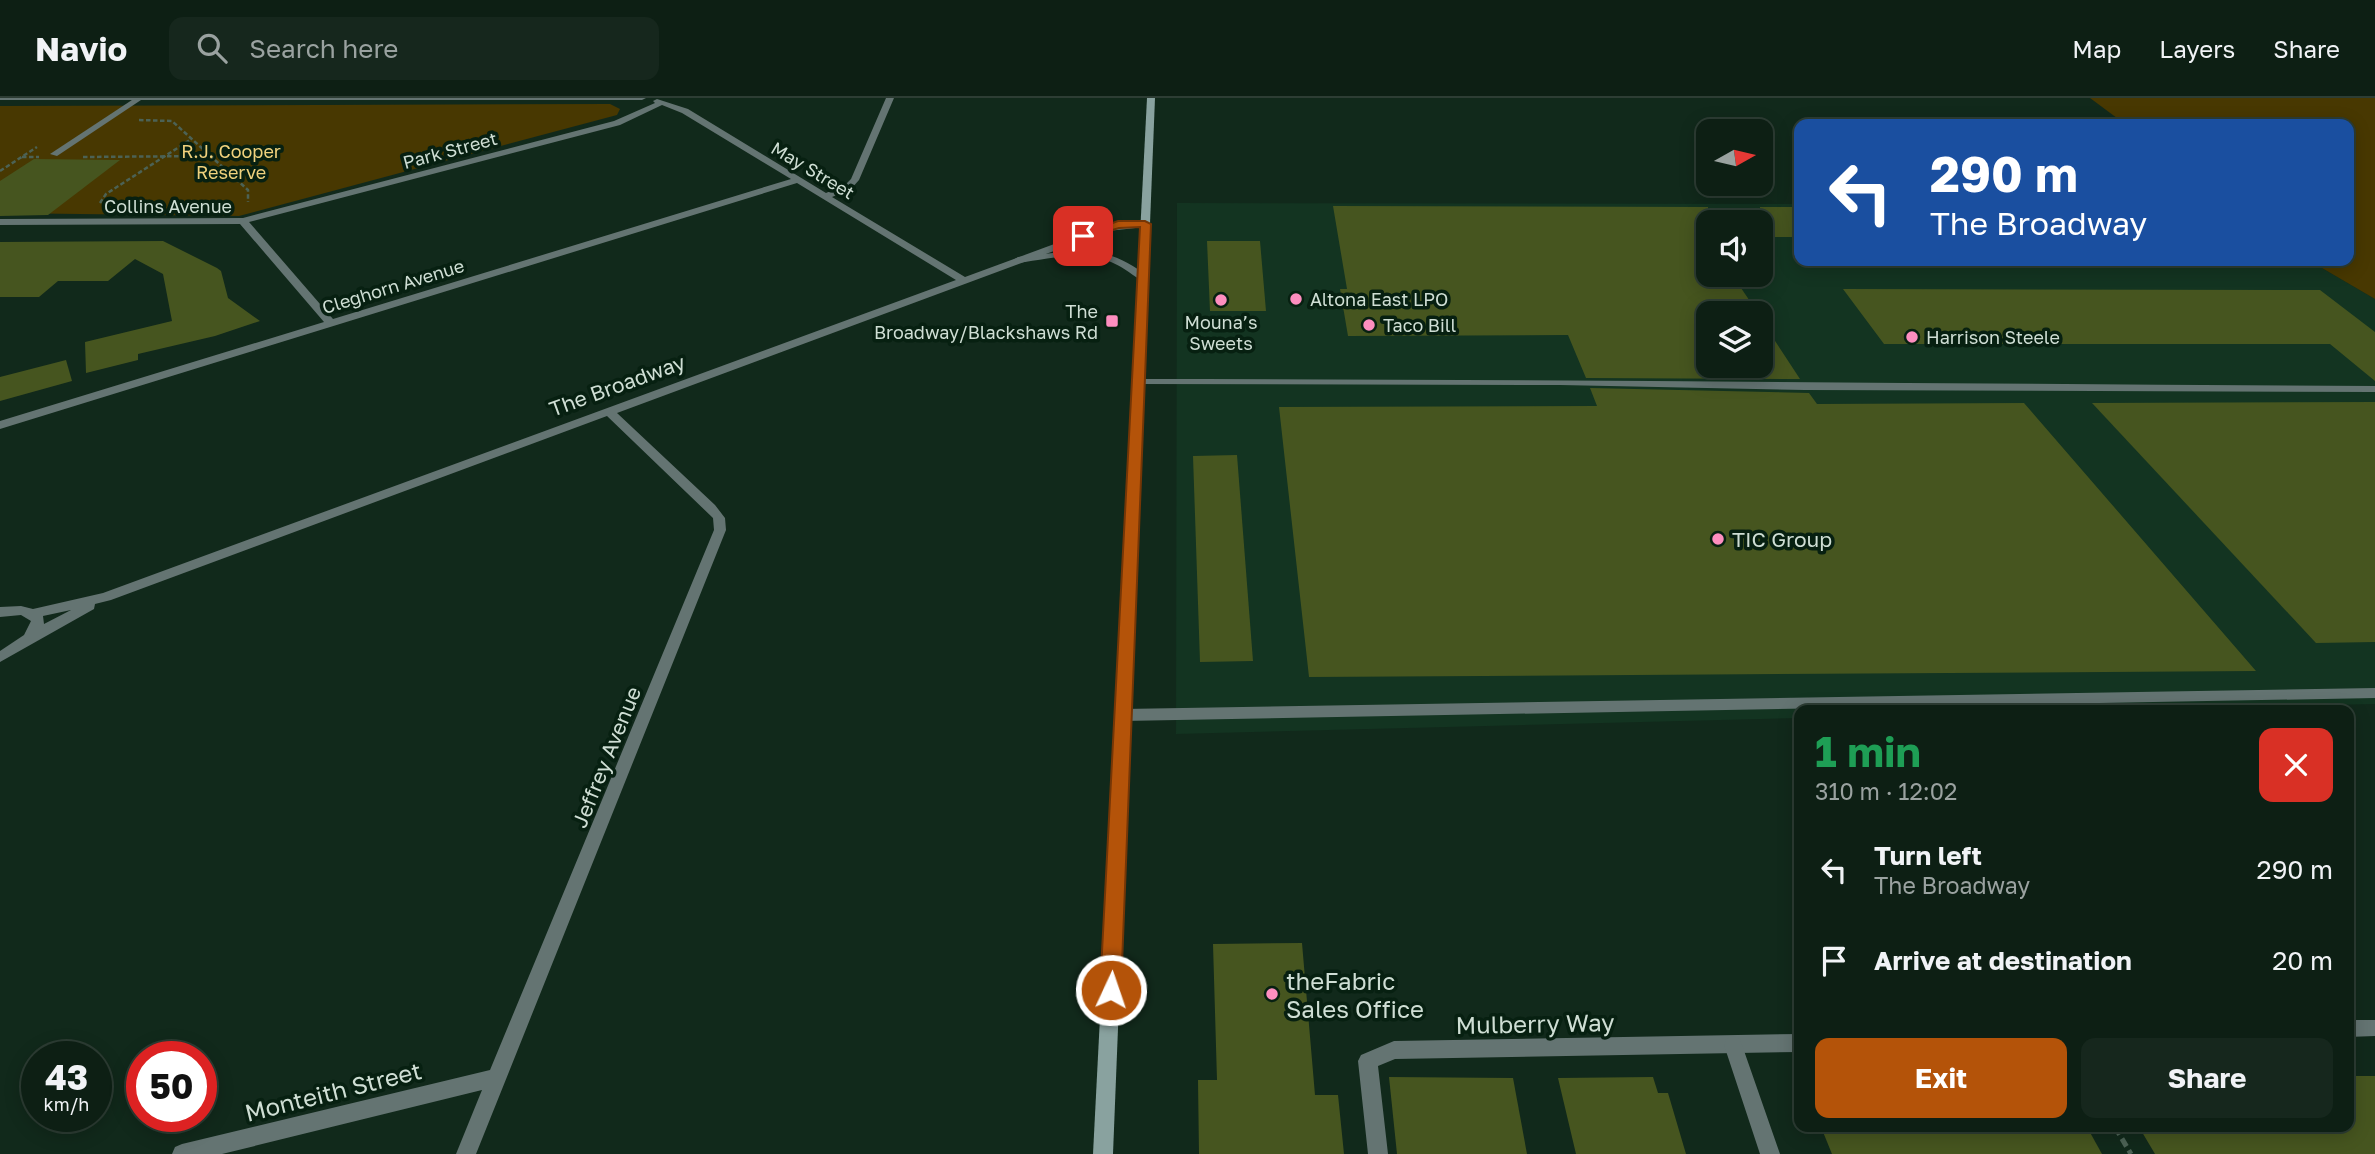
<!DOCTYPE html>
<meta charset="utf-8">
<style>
:root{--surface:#0d1f14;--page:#16271d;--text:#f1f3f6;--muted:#9aa2a0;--line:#2d3d34;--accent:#b45309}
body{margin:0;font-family:"Golos Text",sans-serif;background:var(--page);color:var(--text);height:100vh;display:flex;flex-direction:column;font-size:26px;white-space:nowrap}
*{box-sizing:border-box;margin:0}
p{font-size:23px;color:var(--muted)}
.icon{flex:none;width:38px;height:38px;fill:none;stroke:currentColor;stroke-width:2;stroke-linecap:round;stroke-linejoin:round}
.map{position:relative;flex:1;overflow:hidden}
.sheet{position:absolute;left:1794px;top:607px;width:560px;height:427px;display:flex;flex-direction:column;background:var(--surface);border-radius:14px;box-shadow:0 4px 18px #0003,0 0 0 2px var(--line)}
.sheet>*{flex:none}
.guide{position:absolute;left:1794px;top:21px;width:560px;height:147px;border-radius:14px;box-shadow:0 4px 18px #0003,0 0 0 2px var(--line);background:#1a4fa0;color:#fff;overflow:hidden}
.needle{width:46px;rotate:82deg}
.buttons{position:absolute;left:1696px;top:21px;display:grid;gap:14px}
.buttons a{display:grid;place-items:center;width:77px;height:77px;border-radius:14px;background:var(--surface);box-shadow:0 4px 18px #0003,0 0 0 2px var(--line);font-size:35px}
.speed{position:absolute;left:21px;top:943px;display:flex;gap:14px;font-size:35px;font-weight:700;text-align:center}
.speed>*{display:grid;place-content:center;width:91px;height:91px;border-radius:50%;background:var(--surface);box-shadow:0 4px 18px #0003,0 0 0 2px var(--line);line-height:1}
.speed small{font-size:18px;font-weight:400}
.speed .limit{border:10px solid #d22;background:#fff;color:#111}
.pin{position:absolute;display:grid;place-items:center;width:60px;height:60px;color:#fff;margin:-30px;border-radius:14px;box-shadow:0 4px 10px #0006}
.me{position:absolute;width:77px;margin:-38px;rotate:3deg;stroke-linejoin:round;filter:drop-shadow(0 0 5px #0008)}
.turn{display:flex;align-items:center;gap:24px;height:147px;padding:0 21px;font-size:32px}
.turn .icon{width:91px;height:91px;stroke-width:2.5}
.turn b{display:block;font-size:49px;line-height:60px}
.round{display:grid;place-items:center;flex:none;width:74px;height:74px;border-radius:14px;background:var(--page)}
.headline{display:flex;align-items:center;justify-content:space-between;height:119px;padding:0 21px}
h1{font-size:42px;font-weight:700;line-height:52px;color:#1e9e55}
.primary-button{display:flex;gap:14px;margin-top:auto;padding:14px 21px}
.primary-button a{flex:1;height:80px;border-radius:14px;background:var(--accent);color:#fff;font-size:28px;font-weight:700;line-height:80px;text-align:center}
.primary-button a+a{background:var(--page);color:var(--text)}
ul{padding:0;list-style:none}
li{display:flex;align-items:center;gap:21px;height:91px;padding:0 21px}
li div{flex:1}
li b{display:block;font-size:26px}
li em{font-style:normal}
header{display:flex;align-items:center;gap:42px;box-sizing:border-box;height:98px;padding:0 35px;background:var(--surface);border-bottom:2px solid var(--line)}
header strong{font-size:33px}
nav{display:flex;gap:38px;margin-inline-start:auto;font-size:24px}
.search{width:490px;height:63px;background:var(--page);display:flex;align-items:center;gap:18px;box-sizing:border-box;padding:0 24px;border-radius:14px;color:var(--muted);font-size:26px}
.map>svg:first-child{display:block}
.built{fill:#133421;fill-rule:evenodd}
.green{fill:#483801}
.building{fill:#46551f}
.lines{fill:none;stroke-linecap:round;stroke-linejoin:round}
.path-far1{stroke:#4c6255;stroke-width:2.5;stroke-dasharray:4.5 2.5;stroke-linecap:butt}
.path{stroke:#4c6255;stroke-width:5;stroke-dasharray:9 4.5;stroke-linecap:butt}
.lane{fill:#647472;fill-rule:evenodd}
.street{fill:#647472;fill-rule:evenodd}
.secondary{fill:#89a29f;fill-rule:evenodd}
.route{fill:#b45309;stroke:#753606;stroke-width:2}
.poi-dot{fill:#fd8ebf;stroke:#072011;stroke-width:2.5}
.labels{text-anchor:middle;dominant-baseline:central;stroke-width:7;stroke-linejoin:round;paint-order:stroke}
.far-street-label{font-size:18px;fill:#cfded4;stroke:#072011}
.far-park-label{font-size:18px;fill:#f0d27d;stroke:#072011}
.far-poi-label{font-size:18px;fill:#cfded4;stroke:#072011;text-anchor:start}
.street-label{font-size:21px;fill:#cfded4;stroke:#072011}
.poi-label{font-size:21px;fill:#cfded4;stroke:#072011;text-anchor:start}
.near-poi-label{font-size:24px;fill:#cfded4;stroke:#072011;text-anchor:start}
.near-street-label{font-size:24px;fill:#cfded4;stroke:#072011}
</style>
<header>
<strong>Navio</strong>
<div class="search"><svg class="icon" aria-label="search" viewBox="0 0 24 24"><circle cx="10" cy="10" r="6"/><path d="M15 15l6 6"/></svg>Search here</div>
<nav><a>Map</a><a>Layers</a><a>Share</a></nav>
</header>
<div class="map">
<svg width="2375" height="1056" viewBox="0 0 2375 1056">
<rect width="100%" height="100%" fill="#11291b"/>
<!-- built -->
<path class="built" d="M1177,105L1799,106V163H2310L2375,201V606L2117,612H1799V620L1176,636ZM1708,124H1760V177H1708ZM1708,215H1760V268H1708Z"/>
<!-- green -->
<g class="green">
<polygon points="2090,0 2375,0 2375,201 2310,163 2348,163 2348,26 2125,26"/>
<polygon points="610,6 620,11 617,17 239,118 0,115 0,8"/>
</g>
<!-- building -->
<g class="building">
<polygon points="34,61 120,62 48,117 0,118 0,83"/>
<polygon points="1333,108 1708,109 1708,190 1741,190 1758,215 1708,215 1708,268 1760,268 1760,220 1800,281 1586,280 1568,237 1348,238 1340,191 1347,191"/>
<rect x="1760" y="109" width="39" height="30"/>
<polygon points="163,143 217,170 221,173 228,200 260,223 215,238 138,256 138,262 86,275 85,244 172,223 163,176 135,161 108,183 58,183 39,199 0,199 0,144"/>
<polygon points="1207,143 1260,143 1266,213 1210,213"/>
<polygon points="1843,191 2320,192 2375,234 2375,283 2330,246 1884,246"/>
<polygon points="66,262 72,283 0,303 0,279"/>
<polygon points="1590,290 1809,295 1817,306 2024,305 2256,573 1309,579 1279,309 1597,308"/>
<polygon points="2375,304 2375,544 2316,545 2092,305"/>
<polygon points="1237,357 1253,563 1200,564 1193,358"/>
<polygon points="1302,845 1315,997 1338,997 1344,1056 1199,1056 1198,982 1217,982 1213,846"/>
<polygon points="2348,978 2375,978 2375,1056 2155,1056 2139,1029 2348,1029"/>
<polygon points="1389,979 1513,980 1527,1056 1397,1056"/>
<polygon points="1653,979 1658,995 1668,995 1686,1056 1576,1056 1558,980"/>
<polygon points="1821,1029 2087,1029 2102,1056 1832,1056"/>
</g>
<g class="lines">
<!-- path-far1 -->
<g class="path-far1">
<polyline points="139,22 172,23 248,92 248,104"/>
<polyline points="22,59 39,59"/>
<polyline points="83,59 207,58"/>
<polyline points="0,73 37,49"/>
<polyline points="100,105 106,96 190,42"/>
</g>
<!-- path -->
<polyline class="path" points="2115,1029 2131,1056"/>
<!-- lane -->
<g class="lane">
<polygon points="135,0 144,0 57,58 50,56"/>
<path d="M1079,152C1105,153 1128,162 1148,179L1139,181C1130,175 1121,168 1111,164C1082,152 1048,161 1018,165L1013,162L1018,159Z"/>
<path d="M1138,281C1550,281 1963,286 2375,288V294L1805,292L1560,287L1134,286L1132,284Z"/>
<polygon points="2375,590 2375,600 1123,623 1118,621 1115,617 1118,613 1123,611"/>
<polygon points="2348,922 2375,922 2375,938 2348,939"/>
<polygon points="1799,936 1799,954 1395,961 1378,968 1388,1056 1368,1056 1358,963 1361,957 1394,943"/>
</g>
<!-- street -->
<g class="street">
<polygon points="0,0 646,0 642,2 0,2"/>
<path d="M886,0H894L859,82L851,91L832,99L965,179L1103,128L1145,123L1150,126L1145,129L1108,133L617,315L715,407L725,420L726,432L476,1056H456L482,992L222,1056H172L175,1049L182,1046L490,972L714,432L713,420L607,318L111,502L95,506L94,511L0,564V553L24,537L31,523L21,517L0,519V509L21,508L33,511L103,495L956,182L797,85L0,331V323L324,224L240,126L0,127V121L243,120L614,23L655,5L653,3L657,1L688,11L826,95L845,87L851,81ZM662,7L682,15L791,81L333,221L249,124L620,27ZM71,512L44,526L43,518Z"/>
<polygon points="1733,938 1740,941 1742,947 1780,1056 1760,1056 1724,947 1726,941"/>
</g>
<!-- secondary -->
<polygon class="secondary" points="1147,0 1155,0 1113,1056 1093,1056"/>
</g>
<!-- route -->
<polygon class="route" points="1118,123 1145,123 1151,126 1121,892 1118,899 1111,902 1103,899 1100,892 1140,129 1119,130 1083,141 1077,138"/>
<!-- markers -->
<g class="poi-dot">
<circle cx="1296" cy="201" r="7"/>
<circle cx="1221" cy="202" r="7"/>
<rect x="1105" y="216" width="14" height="14" rx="3.5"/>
<circle cx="1369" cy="227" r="7"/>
<circle cx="1912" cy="239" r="7"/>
<circle cx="1718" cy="441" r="7"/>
<circle cx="1272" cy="896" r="7"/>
</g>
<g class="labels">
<!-- far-street labels -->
<g class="far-street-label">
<text transform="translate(450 52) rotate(-15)">Park Street</text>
<text transform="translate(813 72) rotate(31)">May Street</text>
<text x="168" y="108">Collins Avenue</text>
<text transform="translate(393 188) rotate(-17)">Cleghorn Avenue</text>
</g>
<!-- far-park labels -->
<g class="far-park-label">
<text x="231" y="53">R.J. Cooper<tspan x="231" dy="21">Reserve</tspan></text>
</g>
<!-- far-poi labels -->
<g class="far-poi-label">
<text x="1310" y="201">Altona East LPO</text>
<text x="1098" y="213" text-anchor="end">The<tspan x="1098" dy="21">Broadway/Blackshaws Rd</tspan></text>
<text x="1221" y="224" text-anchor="middle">Mouna’s<tspan x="1221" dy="21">Sweets</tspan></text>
<text x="1383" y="227">Taco Bill</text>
<text x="1926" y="239">Harrison Steele</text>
</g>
<!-- street labels -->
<g class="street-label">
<text transform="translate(617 287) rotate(-20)">The Broadway</text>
<text transform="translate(606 659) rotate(-68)">Jeffrey Avenue</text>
</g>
<!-- poi labels -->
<g class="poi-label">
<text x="1732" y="441">TIC Group</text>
</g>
<!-- near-poi labels -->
<g class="near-poi-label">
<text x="1286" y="882">theFabric<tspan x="1286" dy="28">Sales Office</tspan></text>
</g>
<!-- near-street labels -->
<g class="near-street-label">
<text transform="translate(1535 925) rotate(-1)">Mulberry Way</text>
<text transform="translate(333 993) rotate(-14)">Monteith Street</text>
</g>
</g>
</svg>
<div class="buttons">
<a><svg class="needle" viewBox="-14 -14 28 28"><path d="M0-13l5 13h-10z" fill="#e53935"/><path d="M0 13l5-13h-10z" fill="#9aa2a0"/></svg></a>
<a><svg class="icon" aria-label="sound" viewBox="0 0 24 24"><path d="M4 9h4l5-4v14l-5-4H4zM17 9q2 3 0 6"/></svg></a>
<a><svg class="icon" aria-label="layers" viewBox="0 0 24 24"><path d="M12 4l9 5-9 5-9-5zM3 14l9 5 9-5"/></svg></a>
</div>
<div class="speed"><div>43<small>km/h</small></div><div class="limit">50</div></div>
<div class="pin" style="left:1083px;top:138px;background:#d93025"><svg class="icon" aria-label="arrive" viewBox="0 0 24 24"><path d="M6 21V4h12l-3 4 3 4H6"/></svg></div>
<svg class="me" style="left:1111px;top:892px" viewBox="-20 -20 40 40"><circle r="17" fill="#b45309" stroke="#fff" stroke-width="3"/><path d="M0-11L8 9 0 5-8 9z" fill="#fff"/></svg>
<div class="guide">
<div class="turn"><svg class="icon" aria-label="left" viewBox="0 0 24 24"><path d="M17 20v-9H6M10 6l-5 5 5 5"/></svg><div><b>290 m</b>The Broadway</div></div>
</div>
<section class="sheet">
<div class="headline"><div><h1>1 min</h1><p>310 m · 12:02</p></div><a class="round" style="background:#d93025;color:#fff"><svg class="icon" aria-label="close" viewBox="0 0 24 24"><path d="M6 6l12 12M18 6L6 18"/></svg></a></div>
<ul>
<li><svg class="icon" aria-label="left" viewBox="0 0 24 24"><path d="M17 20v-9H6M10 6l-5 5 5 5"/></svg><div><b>Turn left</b><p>The Broadway</p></div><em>290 m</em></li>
<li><svg class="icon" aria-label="arrive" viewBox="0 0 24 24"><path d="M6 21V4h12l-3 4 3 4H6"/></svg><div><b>Arrive at destination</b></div><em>20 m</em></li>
</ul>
<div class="primary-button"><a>Exit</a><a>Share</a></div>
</section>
</div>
